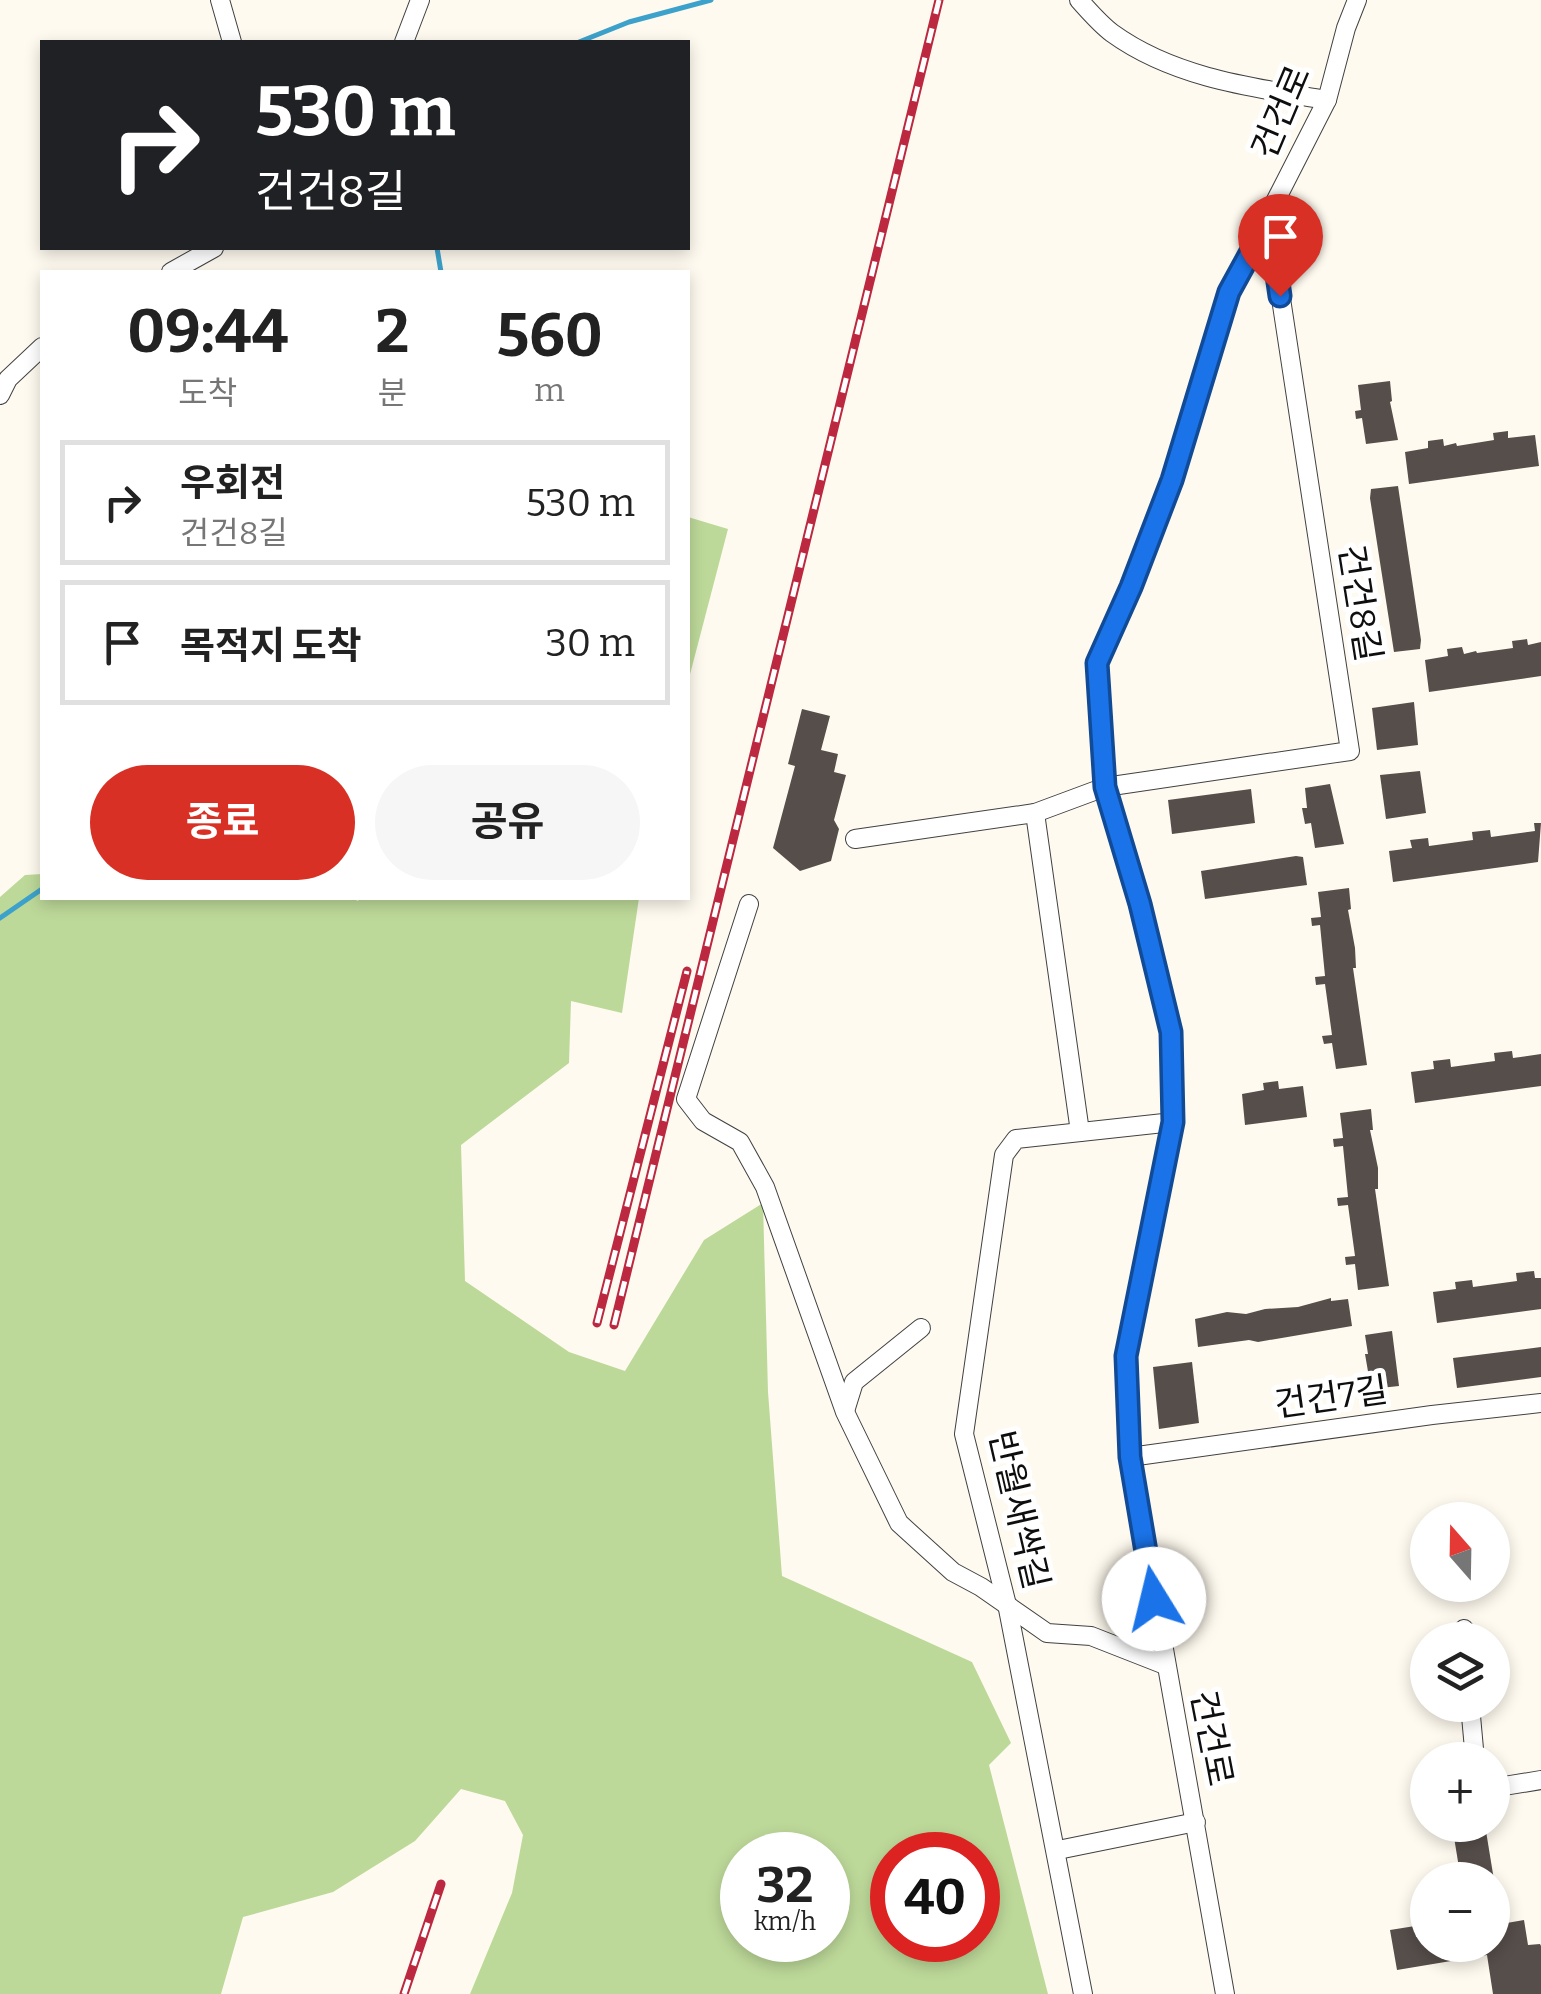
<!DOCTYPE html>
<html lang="ko">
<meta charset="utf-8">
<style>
:root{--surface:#fff;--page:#f6f6f6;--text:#222;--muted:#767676;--line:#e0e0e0;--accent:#d93025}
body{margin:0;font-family:Bitter,"Noto Sans KR",serif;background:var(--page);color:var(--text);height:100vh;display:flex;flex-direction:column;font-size:38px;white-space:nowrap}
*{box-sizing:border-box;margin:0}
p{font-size:32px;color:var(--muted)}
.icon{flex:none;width:55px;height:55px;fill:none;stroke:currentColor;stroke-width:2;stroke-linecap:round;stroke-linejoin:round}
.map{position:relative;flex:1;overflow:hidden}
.sheet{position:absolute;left:40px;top:270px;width:650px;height:630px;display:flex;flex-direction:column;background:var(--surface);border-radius:0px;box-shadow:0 5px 15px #0003}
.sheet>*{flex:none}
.top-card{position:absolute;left:40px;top:40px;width:650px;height:210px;border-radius:0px;box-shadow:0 5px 15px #0003;background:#202124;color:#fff;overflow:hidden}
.needle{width:65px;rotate:340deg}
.tools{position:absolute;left:1410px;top:1502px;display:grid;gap:20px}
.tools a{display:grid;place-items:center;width:100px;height:100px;border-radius:50%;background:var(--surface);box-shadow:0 5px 15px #0003;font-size:50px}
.speed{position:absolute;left:720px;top:1832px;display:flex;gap:20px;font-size:50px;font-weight:700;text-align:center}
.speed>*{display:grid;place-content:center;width:130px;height:130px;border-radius:50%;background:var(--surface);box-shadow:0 5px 15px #0003;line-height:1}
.speed small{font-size:25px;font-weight:400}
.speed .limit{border:15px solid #d22;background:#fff;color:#111}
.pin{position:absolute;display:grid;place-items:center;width:85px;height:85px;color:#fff;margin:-102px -42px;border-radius:50% 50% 50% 0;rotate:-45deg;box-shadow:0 0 10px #0007}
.pin .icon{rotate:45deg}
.me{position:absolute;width:110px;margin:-55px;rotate:351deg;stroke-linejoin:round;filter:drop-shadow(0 0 8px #0008)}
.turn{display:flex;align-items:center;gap:35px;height:210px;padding:0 50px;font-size:45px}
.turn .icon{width:130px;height:130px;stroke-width:2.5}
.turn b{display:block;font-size:70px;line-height:85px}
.eta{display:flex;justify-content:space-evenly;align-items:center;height:170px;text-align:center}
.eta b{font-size:60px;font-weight:700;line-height:70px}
.cta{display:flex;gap:20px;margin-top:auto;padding:20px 50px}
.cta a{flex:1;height:115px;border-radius:60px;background:var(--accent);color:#fff;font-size:40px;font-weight:700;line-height:115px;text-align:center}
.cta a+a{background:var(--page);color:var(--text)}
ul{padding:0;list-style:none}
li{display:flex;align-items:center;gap:30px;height:125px;margin:0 20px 15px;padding:0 30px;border:5px solid var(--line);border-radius:0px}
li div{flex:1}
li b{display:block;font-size:38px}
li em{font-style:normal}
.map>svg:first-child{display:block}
.forest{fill:#bdd999;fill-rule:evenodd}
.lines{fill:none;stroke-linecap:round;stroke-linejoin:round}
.stream{stroke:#3da2cb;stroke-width:5}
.building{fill:#564e4a}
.minor-casing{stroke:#414141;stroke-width:20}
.minor{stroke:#fff;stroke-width:18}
.rail-casing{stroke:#bc283f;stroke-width:9}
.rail{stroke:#fff;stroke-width:5;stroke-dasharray:15;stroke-linecap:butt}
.route-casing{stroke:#114b97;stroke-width:25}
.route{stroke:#1a73e8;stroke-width:18}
.labels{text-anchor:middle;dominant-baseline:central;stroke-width:10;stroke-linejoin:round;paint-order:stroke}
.street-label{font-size:35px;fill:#0e0e0e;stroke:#fff}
</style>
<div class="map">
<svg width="1541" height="1994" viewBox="0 0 1541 1994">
<rect width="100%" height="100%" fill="#fffaef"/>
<!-- forest -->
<g class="forest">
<polygon points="688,517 728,529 688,682"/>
<path d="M42,874V898H351L358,901L360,898H639L622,1013L571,1001L569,1063L461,1145L465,1281L569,1352L625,1371L704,1240L763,1203L768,1392L782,1576L972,1662L1011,1743L989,1765L1048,1994H470L512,1893L523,1835L505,1801L461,1789L415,1841L333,1892L243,1917L221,1994H0V897L25,875ZM742,1855H828V1940H742ZM892,1855H978V1940H892Z"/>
</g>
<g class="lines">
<!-- stream -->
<g class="stream">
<polyline points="579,42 629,22 711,0"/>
<polyline points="437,248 441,272"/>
<polyline points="0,918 42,889"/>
</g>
</g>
<!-- building -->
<g class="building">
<polygon points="1390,381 1392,401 1390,402 1398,440 1366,444 1362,418 1356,419 1355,411 1361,410 1358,385"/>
<polygon points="1508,431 1508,438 1535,435 1539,466 1409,484 1405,452 1428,448 1428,441 1443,439 1444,446 1456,443 1457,446 1494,440 1493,433"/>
<polygon points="1398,486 1421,640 1420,649 1394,652 1370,498 1371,489"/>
<polygon points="1527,639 1528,645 1541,642 1541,676 1429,692 1425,660 1448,656 1447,649 1462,647 1464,654 1476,651 1477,653 1513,648 1512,641"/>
<polygon points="1414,702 1418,745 1377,750 1372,708"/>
<polygon points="802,709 830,716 821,750 838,754 834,772 846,775 834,820 839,829 831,861 800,871 773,848 795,766 788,764"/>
<polygon points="1420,771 1426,813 1386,819 1380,775"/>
<polygon points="1330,784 1344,844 1315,848 1311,823 1305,824 1302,808 1307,808 1305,788"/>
<polygon points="1251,789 1255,823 1172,834 1168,800"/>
<polygon points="1534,823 1541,823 1538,862 1393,882 1389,851 1412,848 1410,840 1428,838 1429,846 1473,840 1472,832 1490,830 1491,837 1535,831"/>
<polygon points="1296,856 1303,857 1307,885 1205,899 1201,871"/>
<polygon points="1349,888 1351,909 1348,910 1355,948 1356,968 1353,968 1367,1065 1336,1069 1332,1043 1324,1044 1322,1036 1332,1035 1325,984 1316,985 1315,977 1325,976 1320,925 1312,926 1311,918 1321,917 1318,892"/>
<polygon points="1512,1051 1513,1058 1541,1054 1541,1086 1415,1103 1411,1072 1434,1069 1433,1061 1450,1059 1451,1067 1495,1061 1494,1053"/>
<polygon points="1278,1081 1279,1089 1303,1086 1307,1117 1245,1125 1242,1094 1264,1090 1263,1083"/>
<polygon points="1371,1109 1373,1130 1370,1130 1378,1168 1378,1189 1375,1189 1389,1286 1358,1290 1355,1264 1346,1265 1345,1257 1355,1256 1348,1205 1338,1206 1337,1198 1348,1197 1343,1146 1334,1147 1333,1139 1343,1138 1340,1113"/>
<polygon points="1534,1271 1535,1278 1541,1278 1541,1309 1437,1323 1433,1292 1456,1289 1455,1282 1472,1280 1473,1287 1517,1281 1516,1273"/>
<polygon points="1331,1298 1331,1301 1348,1299 1352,1326 1258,1342 1249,1340 1198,1347 1195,1319 1227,1312 1246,1314 1265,1309 1298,1307"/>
<polygon points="1392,1331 1399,1386 1371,1389 1365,1354 1368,1354 1365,1335"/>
<polygon points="1541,1347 1541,1377 1457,1388 1453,1358"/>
<polygon points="1192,1362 1199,1423 1159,1429 1153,1367"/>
<polygon points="1452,1825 1485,1825 1494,1880 1461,1880"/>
<polygon points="1492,1883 1501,1924 1524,1920 1528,1945 1540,1944 1541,1946 1541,1994 1493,1994 1487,1955 1397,1970 1390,1930 1415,1926 1416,1937 1428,1936 1428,1945 1492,1945"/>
</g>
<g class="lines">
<!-- minor casing -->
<g class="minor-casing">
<g id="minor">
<polyline points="220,0 232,42"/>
<path d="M1079,0C1089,11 1100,24 1112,33C1174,78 1254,88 1327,100"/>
<polyline points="404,42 420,0"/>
<polyline points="171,272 214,248"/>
<polyline points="0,395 8,379 42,347"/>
<polyline points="1035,813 1080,1132"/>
<polyline points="855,839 1035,813 1105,787 1350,751 1269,220"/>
<polyline points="749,904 686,1099 703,1121 740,1142 765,1187 845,1412 899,1523 953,1572 981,1587 1047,1633 1091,1636 1165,1665"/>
<polyline points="845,1411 854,1382 921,1328"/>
<polyline points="1130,1457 1432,1415 1541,1403"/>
<polyline points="1464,1629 1465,1640"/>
<polyline points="1470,1705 1475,1760"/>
<polyline points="1492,1788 1541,1780"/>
<polyline points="1058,1850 1196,1822"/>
<polyline points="1083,1994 1008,1609 964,1434 1004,1155 1016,1139 1173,1122"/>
<polyline points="1225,1994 1130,1457 1126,1356 1173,1122 1171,1032 1140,904 1105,787 1097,663 1131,587 1172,479 1229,292 1327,100 1346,28 1357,0"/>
</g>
</g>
<!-- minor -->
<use href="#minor" class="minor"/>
<!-- rail casing -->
<g class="rail-casing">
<g id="rail">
<polyline points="597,1323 687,971"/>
<polyline points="614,1325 939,0"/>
<polyline points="404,1994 441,1884"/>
</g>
</g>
<!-- rail -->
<use href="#rail" class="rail"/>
</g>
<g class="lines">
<!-- route casing -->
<g class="route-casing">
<polyline id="route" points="1154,1599 1130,1457 1126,1356 1173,1122 1171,1032 1140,904 1105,787 1097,663 1131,587 1172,480 1229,292 1269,219 1280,296"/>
</g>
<!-- route -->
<use href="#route" class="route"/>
</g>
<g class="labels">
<!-- street labels -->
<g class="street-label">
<text transform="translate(1281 112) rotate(-67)">건건로</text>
<text transform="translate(1360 603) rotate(81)">건건8길</text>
<text transform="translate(1331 1397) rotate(-8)">건건7길</text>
<text transform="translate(1019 1510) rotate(77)">반월새싹길</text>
<text transform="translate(1212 1738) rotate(79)">건건로</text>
</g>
</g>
</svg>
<div class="tools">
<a><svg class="needle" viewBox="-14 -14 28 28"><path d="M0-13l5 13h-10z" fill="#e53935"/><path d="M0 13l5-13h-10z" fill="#767676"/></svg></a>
<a><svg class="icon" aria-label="layers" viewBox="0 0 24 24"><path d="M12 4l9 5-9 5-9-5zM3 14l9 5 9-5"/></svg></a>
<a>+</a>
<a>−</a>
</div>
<div class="speed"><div>32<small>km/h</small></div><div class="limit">40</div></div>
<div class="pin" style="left:1280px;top:296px;background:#d93025"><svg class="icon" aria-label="arrive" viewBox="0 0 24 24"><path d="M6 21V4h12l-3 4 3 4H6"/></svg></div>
<svg class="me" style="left:1154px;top:1599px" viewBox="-20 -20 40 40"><circle r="19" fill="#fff"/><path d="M0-13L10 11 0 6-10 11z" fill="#1a73e8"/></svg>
<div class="top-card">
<div class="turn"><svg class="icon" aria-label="right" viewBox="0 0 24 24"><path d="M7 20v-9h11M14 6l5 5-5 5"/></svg><div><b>530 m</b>건건8길</div></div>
</div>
<section class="sheet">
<div class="eta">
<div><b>09:44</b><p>도착</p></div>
<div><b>2</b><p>분</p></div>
<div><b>560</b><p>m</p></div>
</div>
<ul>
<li><svg class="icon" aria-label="right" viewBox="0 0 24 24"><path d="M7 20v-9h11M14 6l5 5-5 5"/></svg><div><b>우회전</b><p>건건8길</p></div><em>530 m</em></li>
<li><svg class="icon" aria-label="arrive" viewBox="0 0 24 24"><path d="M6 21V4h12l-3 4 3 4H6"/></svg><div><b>목적지 도착</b></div><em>30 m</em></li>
</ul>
<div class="cta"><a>종료</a><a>공유</a></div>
</section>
</div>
